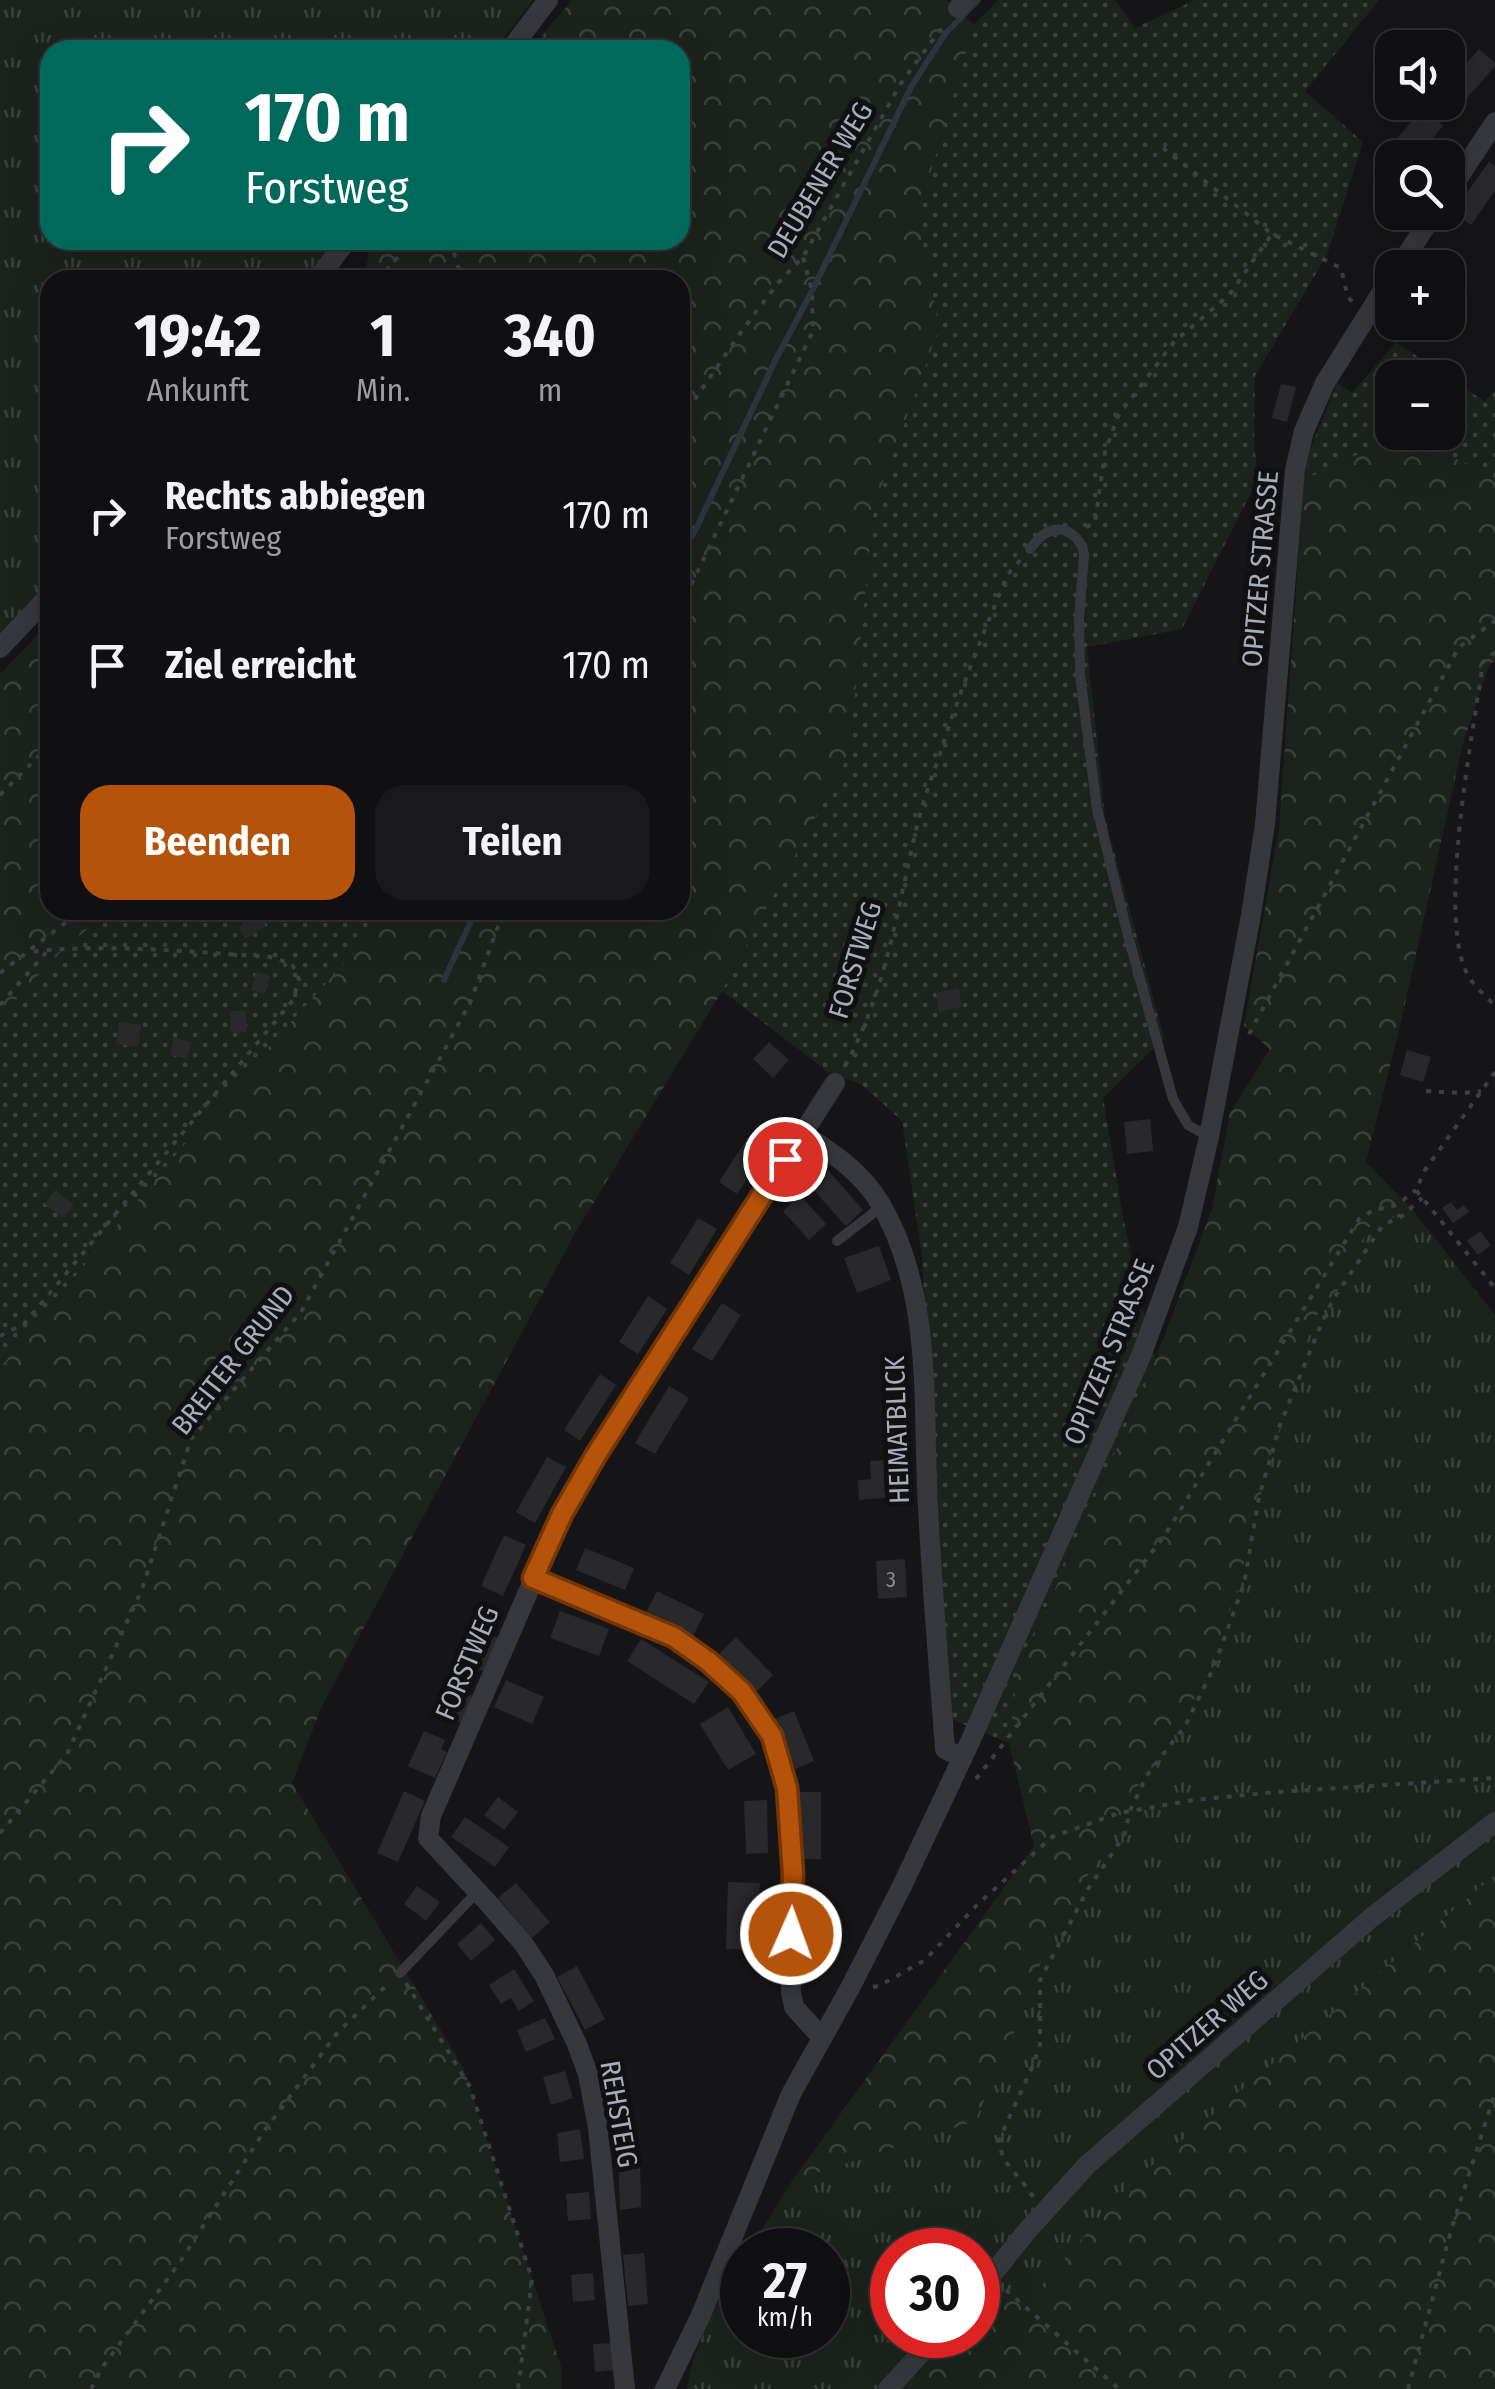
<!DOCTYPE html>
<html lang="de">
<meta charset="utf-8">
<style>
:root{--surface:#101012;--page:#19191b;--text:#f1f3f6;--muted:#9c9d9f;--line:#303032;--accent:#b45309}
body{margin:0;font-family:"Fira Sans Condensed",sans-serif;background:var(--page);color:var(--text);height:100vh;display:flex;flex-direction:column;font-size:38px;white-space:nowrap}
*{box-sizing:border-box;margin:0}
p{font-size:32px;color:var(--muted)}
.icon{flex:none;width:55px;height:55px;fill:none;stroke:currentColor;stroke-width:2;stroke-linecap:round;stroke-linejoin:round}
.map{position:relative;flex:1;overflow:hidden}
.sheet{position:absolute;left:40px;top:270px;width:650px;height:650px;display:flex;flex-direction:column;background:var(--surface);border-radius:30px;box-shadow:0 10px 40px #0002,0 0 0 2px var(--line)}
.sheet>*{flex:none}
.top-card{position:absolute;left:40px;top:40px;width:650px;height:210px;border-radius:30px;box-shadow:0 10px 40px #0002,0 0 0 2px var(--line);background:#00695c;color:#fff;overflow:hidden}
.controls{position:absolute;left:1375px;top:30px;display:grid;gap:20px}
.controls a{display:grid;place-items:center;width:90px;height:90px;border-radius:20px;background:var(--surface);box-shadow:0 10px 40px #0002,0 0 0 2px var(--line);font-size:50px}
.speed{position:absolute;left:720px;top:2228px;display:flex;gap:20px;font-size:50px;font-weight:700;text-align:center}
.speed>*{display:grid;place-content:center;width:130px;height:130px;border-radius:50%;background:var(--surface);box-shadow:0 10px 40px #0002,0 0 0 2px var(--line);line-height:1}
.speed small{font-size:25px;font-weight:400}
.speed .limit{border:15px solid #d22;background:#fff;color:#111}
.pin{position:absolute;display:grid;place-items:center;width:85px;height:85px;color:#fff;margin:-42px;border:5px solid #fff;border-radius:50%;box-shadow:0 2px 10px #0007}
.me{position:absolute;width:110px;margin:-55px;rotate:2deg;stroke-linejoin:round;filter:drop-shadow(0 0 8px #0008)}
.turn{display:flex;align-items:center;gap:35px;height:210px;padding:0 40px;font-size:45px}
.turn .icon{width:130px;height:130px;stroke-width:2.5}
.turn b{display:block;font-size:70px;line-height:85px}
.eta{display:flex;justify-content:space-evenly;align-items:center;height:170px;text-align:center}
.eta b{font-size:60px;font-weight:700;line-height:70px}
.action{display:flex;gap:20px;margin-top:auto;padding:20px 40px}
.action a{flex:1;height:115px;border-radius:30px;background:var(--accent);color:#fff;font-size:40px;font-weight:700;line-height:115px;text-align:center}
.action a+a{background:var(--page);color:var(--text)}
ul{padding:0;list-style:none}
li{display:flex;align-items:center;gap:30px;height:150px;padding:0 40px}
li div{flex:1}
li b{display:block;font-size:38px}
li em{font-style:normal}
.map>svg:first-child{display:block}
.grass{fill:url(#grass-tufts)}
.forest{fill:url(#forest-crowns)}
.garden{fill:url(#garden-dots)}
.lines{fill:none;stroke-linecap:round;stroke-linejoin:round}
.stream{stroke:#2c353c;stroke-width:6}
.building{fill:#29292c}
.path{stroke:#3d3f44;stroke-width:4;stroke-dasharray:5 8;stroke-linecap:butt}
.service{stroke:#37383d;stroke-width:10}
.minor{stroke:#37383d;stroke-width:20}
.route-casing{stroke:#753606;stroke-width:25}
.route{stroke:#b45309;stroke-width:18}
.labels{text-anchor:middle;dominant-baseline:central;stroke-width:10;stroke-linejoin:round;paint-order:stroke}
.number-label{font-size:22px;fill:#888b94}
.street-label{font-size:28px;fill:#a8adb8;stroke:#111113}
</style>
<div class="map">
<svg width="1495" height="2389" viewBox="0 0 1495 2389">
<defs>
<pattern id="grass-tufts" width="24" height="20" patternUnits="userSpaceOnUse" patternTransform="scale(2.5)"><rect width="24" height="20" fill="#1c231d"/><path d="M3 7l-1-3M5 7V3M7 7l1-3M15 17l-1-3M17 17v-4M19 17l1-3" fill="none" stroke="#3a403c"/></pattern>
<pattern id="forest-crowns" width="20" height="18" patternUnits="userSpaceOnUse" patternTransform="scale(2.5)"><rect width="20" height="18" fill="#1c231d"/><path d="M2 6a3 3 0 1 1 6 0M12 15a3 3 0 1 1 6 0" fill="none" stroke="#3a403c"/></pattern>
<pattern id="garden-dots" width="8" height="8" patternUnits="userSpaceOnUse" patternTransform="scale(2.5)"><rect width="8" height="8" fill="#1c231d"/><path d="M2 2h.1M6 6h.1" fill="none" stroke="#3a403c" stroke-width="1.8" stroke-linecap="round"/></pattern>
</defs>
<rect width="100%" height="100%" fill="#161618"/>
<!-- grass -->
<g class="grass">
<polygon points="0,0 533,0 495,50 50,50 50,240 337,240 305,280 50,280 50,584 0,638"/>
<path d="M1411,1208L1495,1315V1875L1129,2186L1035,2294L993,2291L978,2307V2250H892V2335H951L900,2389H687C694,2343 719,2299 742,2260V2335H828V2250H749L792,2181L975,2120L1029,1999L1039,1964L1144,1775L1182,1724L1211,1663L1240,1583L1266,1460L1314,1319L1346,1280L1367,1228Z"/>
</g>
<!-- forest -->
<g class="forest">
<polygon points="572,0 947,0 974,25 918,216 939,329 874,507 849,755 722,991 575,1233 322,1706 292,1783 463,2067 562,2370 562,2389 0,2389 0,1368 200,1124 345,961 395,910 680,910 680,280 364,280 371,240 680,240 680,50 530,50"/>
<polygon points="1401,433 1409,433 1495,480 1495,660 1489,666 1463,743 1403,1013 1366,1162 1411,1208 1367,1228 1346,1280 1314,1319 1252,1524 1240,1583 1211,1663 1182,1724 1144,1775 1039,1964 1029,1999 975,2121 792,2181 1034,1846 1009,1743 1017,1676 1155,1361 1212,1209 1230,1113 1270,1049 1244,1026 1279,829 1304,480"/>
<polygon points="50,622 50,910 110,910 54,958 0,1018 0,674"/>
<polygon points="1495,1875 1495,2389 900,2389 951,2335 978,2335 978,2307 993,2291 1035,2293 1128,2186"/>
</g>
<!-- garden -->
<g class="garden">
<polygon points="998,0 1115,0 1135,28 1195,0 1379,0 1305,91 1363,142 1327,255 1255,376 1254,443 1258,479 1182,629 1087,647 1105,817 1164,1038 1103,1098 1123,1217 1155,1361 1017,1675 1009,1743 951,1719 934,1511 922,1256 902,1121 861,1084 831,1074 722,991 849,755 874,507 939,329 918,216 974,25"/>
<polygon points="1396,342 1484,401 1495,391 1495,480 1409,433 1448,432 1448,378 1392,378 1392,432 1402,433 1304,480 1310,450 1337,383 1352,393"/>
<path d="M110,910H395C254,1055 128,1212 0,1368V1018L54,958Z"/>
</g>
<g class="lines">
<!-- stream -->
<g class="stream">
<polyline points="680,554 696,529 775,361 812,291 911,87 945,34 978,0"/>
<polyline points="444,980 476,910"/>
</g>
</g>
<!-- building -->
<g class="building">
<polygon points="1479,49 1495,63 1495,66 1462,104 1448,91 1448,71 1454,64 1461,70"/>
<polygon points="1422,109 1443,126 1416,158 1392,158 1392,168 1381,158"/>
<polygon points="1489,162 1495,166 1495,191 1471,225 1453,212"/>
<polygon points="1281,384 1296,387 1287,422 1272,418"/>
<polygon points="259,915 266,927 245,939 238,927"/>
<polygon points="256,972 270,976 265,994 251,990"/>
<polygon points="959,988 962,1007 939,1012 936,993"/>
<polygon points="230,1011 246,1011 247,1032 231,1033"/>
<polygon points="119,1022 141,1025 138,1047 116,1044"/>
<polygon points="174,1037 191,1042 187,1059 170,1055"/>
<polygon points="769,1042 789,1060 773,1078 753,1059"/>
<polygon points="1407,1050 1431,1057 1423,1082 1400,1075"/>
<polygon points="1150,1119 1153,1151 1127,1154 1124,1122"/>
<polygon points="748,1137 767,1149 737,1194 719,1182"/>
<polygon points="828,1170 863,1210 846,1226 810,1186"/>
<polygon points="55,1190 74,1205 64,1218 45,1204"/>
<polygon points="800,1195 826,1224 809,1240 783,1211"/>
<polygon points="1451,1202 1457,1210 1464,1205 1469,1212 1453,1223 1442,1208"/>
<polygon points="698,1218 717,1229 689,1275 670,1263"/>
<polygon points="1480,1231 1491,1245 1478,1255 1467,1241"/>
<polygon points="879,1246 891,1280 857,1293 844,1258"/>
<polygon points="648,1296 667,1309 638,1354 619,1342"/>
<polygon points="722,1303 741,1315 712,1361 692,1349"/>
<polygon points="600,1374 616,1385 580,1441 564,1430"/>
<polygon points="669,1386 689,1398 655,1454 635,1443"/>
<polygon points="547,1457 566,1467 535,1523 516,1512"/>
<polygon points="904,1459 905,1479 893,1479 894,1497 859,1500 858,1480 871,1479 870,1461"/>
<polygon points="504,1535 526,1545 503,1596 481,1586"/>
<polygon points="585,1548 634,1568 625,1590 576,1570"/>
<polygon points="905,1559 907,1597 878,1599 876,1561"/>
<polygon points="657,1591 704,1614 693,1636 646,1613"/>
<polygon points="560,1611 609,1629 599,1656 550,1638"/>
<polygon points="471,1627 498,1638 483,1671 461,1661 467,1647 464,1645"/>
<polygon points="736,1637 773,1675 756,1692 719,1654"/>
<polygon points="641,1639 709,1682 694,1704 627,1661"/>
<polygon points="506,1680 544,1697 532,1724 494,1707"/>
<polygon points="451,1686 473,1696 462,1723 439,1714"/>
<polygon points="728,1707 756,1754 728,1770 700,1724"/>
<polygon points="794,1711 814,1761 793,1770 772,1720"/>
<polygon points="424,1731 445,1740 441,1749 447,1752 435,1778 408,1766"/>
<polygon points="404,1791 425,1801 398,1862 377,1853"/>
<polygon points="799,1792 821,1792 821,1859 800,1859"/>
<polygon points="498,1797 518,1812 504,1830 484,1815"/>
<polygon points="767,1800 768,1853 746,1854 744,1801"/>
<polygon points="465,1817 509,1847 495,1867 451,1837"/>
<polygon points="728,1882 760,1883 757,1950 726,1949"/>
<polygon points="516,1883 550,1922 532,1938 498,1898"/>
<polygon points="417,1886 440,1902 426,1921 404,1904"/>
<rect x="799" y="1906" width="21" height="30"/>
<polygon points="481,1923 495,1940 471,1961 457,1944"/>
<polygon points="577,1966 605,2019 585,2030 557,1977"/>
<polygon points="514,1969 534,2001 519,2011 511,1998 501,2004 489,1985"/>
<polygon points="545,2018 555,2039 526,2052 517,2030"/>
<polygon points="620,2060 632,2109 611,2115 598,2066"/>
<polygon points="565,2071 573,2098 551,2105 543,2077"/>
<polygon points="580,2129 584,2159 560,2162 557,2133"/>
<polygon points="640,2155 641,2207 620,2210 618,2156"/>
<polygon points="589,2192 591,2219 568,2221 566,2194"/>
<polygon points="644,2253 648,2304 628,2306 623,2255"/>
<polygon points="593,2273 595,2300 573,2302 571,2275"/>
<polygon points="613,2343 615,2370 595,2372 593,2344"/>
</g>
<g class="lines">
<!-- path -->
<g class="path">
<polyline points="1163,148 1272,234 1341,268 1348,298 1355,303"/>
<polyline points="450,240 459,270 456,280"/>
<polyline points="377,280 414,240"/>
<polyline points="680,421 741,332 778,283 803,257 901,83 946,22"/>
<polyline points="1086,527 1095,523 1105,452 1118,416 1174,342 1229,295 1272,234"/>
<polyline points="680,608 813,331 812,291 803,257"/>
<path d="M1495,652L1483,662C1474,730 1435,922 1469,977C1475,987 1487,997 1495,1006"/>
<polyline points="0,795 50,745"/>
<polyline points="0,973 82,910"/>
<polyline points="0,1005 49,949"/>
<polyline points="1249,1034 1459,647 1495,621"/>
<path d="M845,1066C888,988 898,902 919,818C924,798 931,779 938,760C958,696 982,635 1008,574L1022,558"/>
<polyline points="1495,1072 1425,1170 1416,1190 1495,1288"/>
<polyline points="1426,1091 1464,1093 1481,1091"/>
<path d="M0,1336L25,1323L293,1000L299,979L292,964L270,957C194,952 104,943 29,952"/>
<polyline points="976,1779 1165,1535 1359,1219 1375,1209 1387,1208 1398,1204 1416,1190"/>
<polyline points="0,1833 67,1754 142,1589 191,1439 301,1312 470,1003 504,910"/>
<polyline points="406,1983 470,2087 532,2279 518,2389"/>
<polyline points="873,1987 879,1986 925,1960 977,1905 1052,1837 1119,1813 1194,1800 1277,1792 1495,1778"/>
<path d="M1033,2197C1022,2177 1000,2164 999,2140L1034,2063L1040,2045V1980L1088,1889L1124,1836L1130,1811L1147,1775L1185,1726L1213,1669L1244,1584L1259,1497L1280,1425L1322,1322L1334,1298L1383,1225L1402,1216L1422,1198"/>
<polyline points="1006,2290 1119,2389"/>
<polyline points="91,2389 101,2369 180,2262 265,2130 338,2032 390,1982"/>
<polyline points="1408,2389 1452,2227 1495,2093"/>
</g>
<!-- service -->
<g class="service">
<path d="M1030,549C1035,543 1040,535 1048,532C1065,524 1081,537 1084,554L1079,619L1080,675L1097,809L1128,936L1173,1099L1188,1125L1209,1137"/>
<polyline points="837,1241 881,1207"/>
<polyline points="400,1973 478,1891"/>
</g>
<!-- minor -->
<g class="minor">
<polyline points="958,8 965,0"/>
<polyline points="510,50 548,0"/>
<polyline points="1448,193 1495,122"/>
<polyline points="1398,268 1435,212"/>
<polyline points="317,280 347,240"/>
<polyline points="0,648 50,595"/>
<path d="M802,1133C832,1153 861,1171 880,1203C934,1294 922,1405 928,1507C932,1588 939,1669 945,1749L962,1758"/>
<polyline points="533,1577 674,1637 708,1661 742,1692 772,1736 787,1788 793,1875 790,1963 791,1992 794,2007 822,2038"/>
<polyline points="978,2292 1027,2231 1087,2165 1371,1918 1495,1822"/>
<polyline points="625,2389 598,2128 588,2074 577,2044 544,1975 523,1943 490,1905 428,1838 431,1816 562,1514 596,1455 835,1083"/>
<polyline points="665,2389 701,2315 791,2094 850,1988 902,1886 969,1744 1141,1356 1188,1227 1209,1137 1251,915 1265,824 1295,470 1304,431 1325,383 1392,276"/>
<polyline points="888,2389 938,2335"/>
</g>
</g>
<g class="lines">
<!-- route casing -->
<g class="route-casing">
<polyline id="route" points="785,1159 596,1455 562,1514 533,1578 674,1637 708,1661 742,1692 772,1736 787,1788 793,1874 791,1934"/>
</g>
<!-- route -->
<use href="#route" class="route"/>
</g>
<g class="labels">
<!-- number labels -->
<g class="number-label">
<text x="891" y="1579">3</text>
</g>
<!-- street labels -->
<g class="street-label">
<text transform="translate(820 180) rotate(-59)">DEUBENER WEG</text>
<text transform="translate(1260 569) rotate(-85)">OPITZER STRASSE</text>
<text transform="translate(855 960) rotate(-73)">FORSTWEG</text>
<text transform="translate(1109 1352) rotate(-68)">OPITZER STRASSE</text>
<text transform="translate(233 1360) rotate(-52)">BREITER GRUND</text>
<text transform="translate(897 1430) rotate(-92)">HEIMATBLICK</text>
<text transform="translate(467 1663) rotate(-67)">FORSTWEG</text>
<text transform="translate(1207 2025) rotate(-41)">OPITZER WEG</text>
<text transform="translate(619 2114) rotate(80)">REHSTEIG</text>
</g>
</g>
</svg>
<div class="controls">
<a><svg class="icon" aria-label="sound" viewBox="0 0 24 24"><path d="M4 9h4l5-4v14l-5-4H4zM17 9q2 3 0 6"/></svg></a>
<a><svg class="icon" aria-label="search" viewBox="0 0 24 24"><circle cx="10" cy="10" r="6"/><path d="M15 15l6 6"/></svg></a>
<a>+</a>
<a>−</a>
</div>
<div class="speed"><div>27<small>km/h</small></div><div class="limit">30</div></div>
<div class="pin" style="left:785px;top:1159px;background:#d93025"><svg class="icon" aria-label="arrive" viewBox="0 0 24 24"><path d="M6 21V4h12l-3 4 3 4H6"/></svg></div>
<svg class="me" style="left:791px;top:1934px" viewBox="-20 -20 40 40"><circle r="17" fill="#b45309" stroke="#fff" stroke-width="3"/><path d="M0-11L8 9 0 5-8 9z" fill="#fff"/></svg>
<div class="top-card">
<div class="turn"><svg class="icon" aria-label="right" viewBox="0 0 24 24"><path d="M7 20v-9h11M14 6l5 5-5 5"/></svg><div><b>170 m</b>Forstweg</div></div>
</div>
<section class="sheet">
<div class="eta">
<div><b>19:42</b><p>Ankunft</p></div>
<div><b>1</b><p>Min.</p></div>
<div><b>340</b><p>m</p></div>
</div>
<ul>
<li><svg class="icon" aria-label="right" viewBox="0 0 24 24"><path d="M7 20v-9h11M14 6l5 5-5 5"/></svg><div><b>Rechts abbiegen</b><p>Forstweg</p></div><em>170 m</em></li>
<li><svg class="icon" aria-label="arrive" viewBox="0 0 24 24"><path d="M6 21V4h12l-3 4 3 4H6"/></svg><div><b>Ziel erreicht</b></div><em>170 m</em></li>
</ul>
<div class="action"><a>Beenden</a><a>Teilen</a></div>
</section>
</div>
